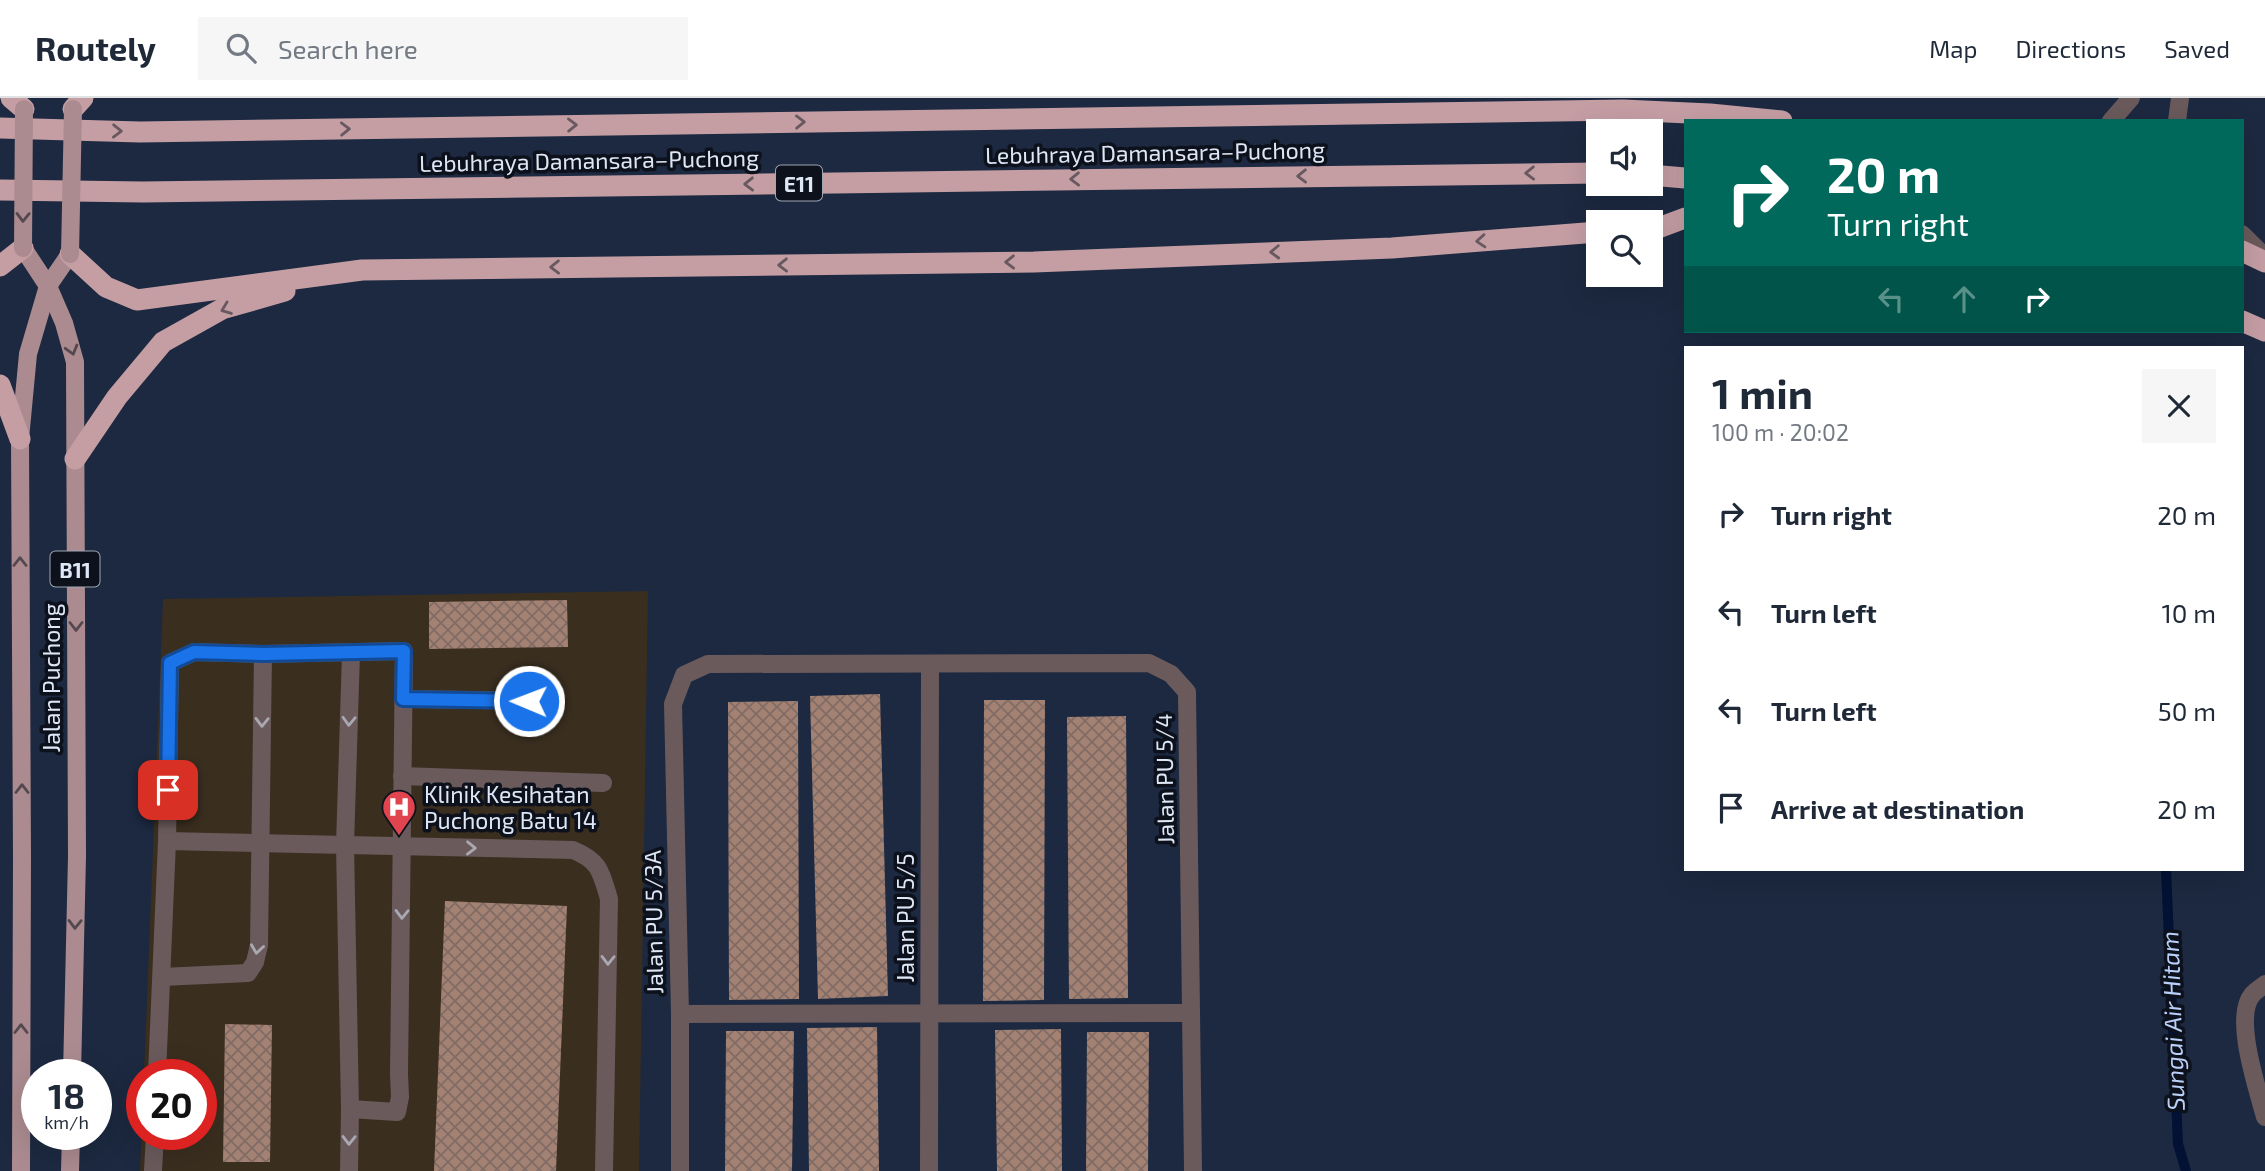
<!DOCTYPE html>
<meta charset="utf-8">
<style>
:root{--surface:#fff;--page:#f6f6f7;--text:#1f2937;--muted:#747a83;--line:#e0e1e3}
body{margin:0;font-family:"Exo 2",sans-serif;background:var(--page);color:var(--text);height:100vh;display:flex;flex-direction:column;font-size:26px;white-space:nowrap}
*{box-sizing:border-box;margin:0}
p{font-size:23px;color:var(--muted)}
.icon{flex:none;width:38px;height:38px;fill:none;stroke:currentColor;stroke-width:2;stroke-linecap:round;stroke-linejoin:round}
.map{position:relative;flex:1;overflow:hidden}
.drawer{position:absolute;left:1684px;top:248px;width:560px;height:525px;display:flex;flex-direction:column;background:var(--surface);border-radius:0px;box-shadow:0 7px 28px #0002}
.drawer>*{flex:none}
.top-card{position:absolute;left:1684px;top:21px;width:560px;height:214px;border-radius:0px;box-shadow:0 7px 28px #0002;background:#00695c;color:#fff;overflow:hidden}
.tools{position:absolute;left:1586px;top:21px;display:grid;gap:14px}
.tools a{display:grid;place-items:center;width:77px;height:77px;border-radius:0px;background:var(--surface);box-shadow:0 7px 28px #0002;font-size:35px}
.speed{position:absolute;left:21px;top:961px;display:flex;gap:14px;font-size:35px;font-weight:700;text-align:center}
.speed>*{display:grid;place-content:center;width:91px;height:91px;border-radius:50%;background:var(--surface);box-shadow:0 7px 28px #0002;line-height:1}
.speed small{font-size:18px;font-weight:400}
.speed .limit{border:10px solid #d22;background:#fff;color:#111}
.pin{position:absolute;display:grid;place-items:center;width:60px;height:60px;color:#fff;margin:-30px;border-radius:14px;box-shadow:0 4px 10px #0006}
.me{position:absolute;width:77px;margin:-38px;rotate:271deg;stroke-linejoin:round;filter:drop-shadow(0 0 5px #0008)}
.turn{display:flex;align-items:center;gap:24px;height:147px;padding:0 28px;font-size:32px}
.turn .icon{width:91px;height:91px;stroke-width:2.5}
.turn b{display:block;font-size:49px;line-height:60px}
.lanes{display:flex;align-items:center;height:66px;padding:0 28px;background:#0003;justify-content:center;gap:35px;direction:ltr}
.lanes .off{opacity:.35}
.round{display:grid;place-items:center;flex:none;width:74px;height:74px;border-radius:0px;background:var(--page)}
.head{display:flex;align-items:center;justify-content:space-between;height:119px;padding:0 28px}
h1{font-size:42px;font-weight:700;line-height:52px}
ul{padding:0;list-style:none}
li{display:flex;align-items:center;gap:21px;height:98px;padding:0 28px}
li div{flex:1}
li b{display:block;font-size:26px}
li em{font-style:normal}
header{display:flex;align-items:center;gap:42px;box-sizing:border-box;height:98px;padding:0 35px;background:var(--surface);border-bottom:2px solid var(--line)}
header strong{font-size:33px}
nav{display:flex;gap:38px;margin-inline-start:auto;font-size:24px}
.search{width:490px;height:63px;background:var(--page);display:flex;align-items:center;gap:18px;box-sizing:border-box;padding:0 24px;border-radius:0px;color:var(--muted);font-size:26px}
.map>svg:first-child{display:block}
.medical{fill:#3a2e1f}
.lines{fill:none;stroke-linecap:round;stroke-linejoin:round}
.stream{stroke:#031134;stroke-width:10}
.building{fill:url(#building-cross-hatch)}
.minor{stroke:#6a5a5c;stroke-width:18}
.major{stroke:#ab8b8f;stroke-width:18}
.highway{stroke:#c59ea4;stroke-width:21}
.major-bridge{stroke:#ab8b8f;stroke-width:18}
.oneway{stroke:#685860}
.oneway2{stroke:#544850}
.oneway3{stroke:#aaa8b1}
.route-casing{stroke:#114b97;stroke-width:18}
.route{stroke:#1a73e8;stroke-width:12}
.labels{text-anchor:middle;dominant-baseline:central;stroke-width:7;stroke-linejoin:round;paint-order:stroke}
.shield{fill:#0c111c;stroke:#9fa7b5;stroke-width:2}
.shield-label{font-size:21px;font-weight:bold;fill:#dee7f6}
.street-label{font-size:23px;fill:#dee7f6;stroke:#0c111c}
.poi-label{font-size:23px;fill:#dee7f6;stroke:#0c111c;text-anchor:start}
.water-label{font-size:24px;font-style:italic;fill:#bad0f9;stroke:#0c111c}
</style>
<header>
<strong>Routely</strong>
<div class="search"><svg class="icon" aria-label="search" viewBox="0 0 24 24"><circle cx="10" cy="10" r="6"/><path d="M15 15l6 6"/></svg>Search here</div>
<nav><a>Map</a><a>Directions</a><a>Saved</a></nav>
</header>
<div class="map">
<svg width="2265" height="1073" viewBox="0 0 2265 1073">
<defs>
<pattern id="building-cross-hatch" width="8" height="8" patternUnits="userSpaceOnUse" patternTransform="scale(1.75)"><rect width="8" height="8" fill="#a38173"/><path d="M0 0l8 8M0 8l8-8" fill="none" stroke="#816c65"/></pattern>
</defs>
<rect width="100%" height="100%" fill="#1c2940"/>
<!-- medical -->
<polygon class="medical" points="648,493 639,1073 140,1073 142,1024 142,1036 201,1036 201,976 144,976 163,501"/>
<g class="lines">
<!-- stream -->
<polyline class="stream" points="2166,772 2178,1046 2186,1073"/>
</g>
<!-- building -->
<g class="building">
<polygon points="567,502 568,549 429,551 429,504"/>
<polygon points="880,596 888,898 818,901 810,598"/>
<polygon points="984,602 1045,602 1044,902 983,903"/>
<polygon points="798,603 799,901 729,902 728,604"/>
<polygon points="1126,618 1128,900 1069,901 1067,619"/>
<polygon points="445,803 567,808 556,1073 434,1073"/>
<polygon points="225,926 272,927 270,1064 223,1064"/>
<polygon points="877,929 879,1073 809,1073 807,930"/>
<polygon points="1061,931 1062,1073 997,1073 995,932"/>
<polygon points="726,933 794,933 792,1073 725,1073"/>
<polygon points="1087,934 1149,934 1148,1073 1086,1073"/>
</g>
<g class="lines">
<!-- minor -->
<g class="minor">
<polyline points="2111,23 2131,0"/>
<polyline points="2177,23 2180,0"/>
<polyline points="2242,136 2265,159"/>
<polyline points="403,601 555,603"/>
<polyline points="402,678 603,685"/>
<path d="M167,743L573,752C600,763 601,774 609,801L604,1073"/>
<polyline points="162,879 248,875 255,864 259,847 263,556"/>
<path d="M2265,886C2261,890 2255,893 2252,897C2233,920 2258,992 2265,1019"/>
<polyline points="680,916 1191,915"/>
<polyline points="157,976 167,743 170,565 194,554 263,556 404,553 399,976 400,999 397,1014 350,1011"/>
<polyline points="153,1073 155,1036"/>
<polyline points="349,1073 350,1011 345,747 351,555"/>
<polyline points="680,1073 680,916 673,606 684,577 708,566 1149,565 1171,576 1187,594 1193,1073"/>
<polyline points="929,1073 930,566"/>
</g>
<!-- major -->
<g class="major">
<polyline points="23,150 48,188 64,225 75,264 77,758 72,976"/>
<polyline points="21,1073 22,759 20,341 28,256 48,188 70,156"/>
<polyline points="70,1073 71,1036"/>
</g>
<!-- highway -->
<g class="highway">
<polyline points="11,0 24,11"/>
<polyline points="73,11 83,0"/>
<polyline points="0,30 140,34 1623,12 1710,16 1782,23"/>
<polyline points="1650,77 1685,80"/>
<polyline points="0,92 143,94 1598,75"/>
<polyline points="1650,130 1661,129 1685,120"/>
<polyline points="2242,153 2265,164"/>
<polyline points="70,156 106,189 137,202 362,172 1034,164 1392,150 1598,134"/>
<polyline points="0,168 23,150"/>
<polyline points="2242,223 2265,233"/>
<polyline points="0,287 20,341"/>
<polyline points="75,361 117,299 163,244 222,211 285,193"/>
</g>
<!-- major-bridge -->
<g class="major-bridge">
<polyline points="23,150 24,11"/>
<polyline points="70,156 73,11"/>
</g>
</g>
<!-- one-way arrows -->
<defs><path id="oneway-chevron" d="M-2-3.5L2.5 0L-2 3.5" fill="none" stroke-width="1.6" stroke-linecap="round" stroke-linejoin="round" transform="scale(1.75)"/></defs>
<g class="oneway">
<use href="#oneway-chevron" transform="translate(800 24) rotate(-1)"/>
<use href="#oneway-chevron" transform="translate(572 27) rotate(-1)"/>
<use href="#oneway-chevron" transform="translate(345 31) rotate(-1)"/>
<use href="#oneway-chevron" transform="translate(117 33) rotate(1)"/>
<use href="#oneway-chevron" transform="translate(1530 75) rotate(179)"/>
<use href="#oneway-chevron" transform="translate(1302 78) rotate(179)"/>
<use href="#oneway-chevron" transform="translate(1075 81) rotate(179)"/>
<use href="#oneway-chevron" transform="translate(749 86) rotate(179)"/>
<use href="#oneway-chevron" transform="translate(1481 143) rotate(176)"/>
<use href="#oneway-chevron" transform="translate(1275 154) rotate(178)"/>
<use href="#oneway-chevron" transform="translate(1010 164) rotate(179)"/>
<use href="#oneway-chevron" transform="translate(783 167) rotate(179)"/>
<use href="#oneway-chevron" transform="translate(555 169) rotate(179)"/>
<use href="#oneway-chevron" transform="translate(226 211) rotate(159)"/>
</g>
<g class="oneway2">
<use href="#oneway-chevron" transform="translate(23 119) rotate(91)"/>
<use href="#oneway-chevron" transform="translate(72 252) rotate(74)"/>
<use href="#oneway-chevron" transform="translate(20 464) rotate(-90)"/>
<use href="#oneway-chevron" transform="translate(76 528) rotate(90)"/>
<use href="#oneway-chevron" transform="translate(22 691) rotate(-90)"/>
<use href="#oneway-chevron" transform="translate(75 826) rotate(91)"/>
<use href="#oneway-chevron" transform="translate(21 931) rotate(-90)"/>
</g>
<g class="oneway3">
<use href="#oneway-chevron" transform="translate(349 623) rotate(92)"/>
<use href="#oneway-chevron" transform="translate(262 624) rotate(91)"/>
<use href="#oneway-chevron" transform="translate(471 750) rotate(1)"/>
<use href="#oneway-chevron" transform="translate(402 816) rotate(91)"/>
<use href="#oneway-chevron" transform="translate(257 851) rotate(98)"/>
<use href="#oneway-chevron" transform="translate(608 862) rotate(91)"/>
<use href="#oneway-chevron" transform="translate(349 1042) rotate(91)"/>
</g>
<g class="lines">
<!-- route casing -->
<g class="route-casing">
<polyline id="route" points="168,692 170,565 194,554 264,556 404,553 403,601 529,603"/>
</g>
<!-- route -->
<use href="#route" class="route"/>
</g>
<!-- icons -->
<defs>
<g id="hospital-pin" transform="scale(1.75)"><path d="M0 17L-7.5 6A9.5 9.5 0 1 1 7.5 6Z" fill="#e0444e" stroke="#0c111c"/><path d="M-5-5h3v3.5h4V-5h3V5h-3V1.5h-4V5h-3Z" fill="#fff"/></g>
</defs>
<g fill-rule="evenodd">
<use href="#hospital-pin" x="399" y="709"/>
</g>
<g class="labels">
<!-- shield labels -->
<g class="shield">
<rect x="776" y="67.5" width="46" height="35" rx="5"/>
<rect x="50.5" y="453.5" width="49" height="35" rx="5"/>
</g>
<g class="shield-label">
<text x="799" y="85">E11</text>
<text x="75" y="471">B11</text>
</g>
<!-- street labels -->
<g class="street-label">
<text transform="translate(1155 54) rotate(-1)">Lebuhraya Damansara–Puchong</text>
<text transform="translate(589 62) rotate(-1)">Lebuhraya Damansara–Puchong</text>
<text transform="translate(51 580) rotate(-90)">Jalan Puchong</text>
<text transform="translate(1164 681) rotate(-91)">Jalan PU 5/4</text>
<text transform="translate(905 820) rotate(-90)">Jalan PU 5/5</text>
<text transform="translate(653 824) rotate(-91)">Jalan PU 5/3A</text>
</g>
<!-- poi labels -->
<g class="poi-label">
<text x="424" y="696">Klinik Kesihatan<tspan x="424" dy="26">Puchong Batu 14</tspan></text>
</g>
<!-- water labels -->
<g class="water-label">
<text transform="translate(2172 923) rotate(-92)">Sungai Air Hitam</text>
</g>
</g>
</svg>
<div class="tools">
<a><svg class="icon" aria-label="sound" viewBox="0 0 24 24"><path d="M4 9h4l5-4v14l-5-4H4zM17 9q2 3 0 6"/></svg></a>
<a><svg class="icon" aria-label="search" viewBox="0 0 24 24"><circle cx="10" cy="10" r="6"/><path d="M15 15l6 6"/></svg></a>
</div>
<div class="speed"><div>18<small>km/h</small></div><div class="limit">20</div></div>
<div class="pin" style="left:168px;top:692px;background:#d93025"><svg class="icon" aria-label="arrive" viewBox="0 0 24 24"><path d="M6 21V4h12l-3 4 3 4H6"/></svg></div>
<svg class="me" style="left:529px;top:603px" viewBox="-20 -20 40 40"><circle r="17" fill="#1a73e8" stroke="#fff" stroke-width="3"/><path d="M0-11L8 9 0 5-8 9z" fill="#fff"/></svg>
<div class="top-card">
<div class="turn"><svg class="icon" aria-label="right" viewBox="0 0 24 24"><path d="M7 20v-9h11M14 6l5 5-5 5"/></svg><div><b>20 m</b>Turn right</div></div>
<div class="lanes"><svg class="icon off" aria-label="left" viewBox="0 0 24 24"><path d="M17 20v-9H6M10 6l-5 5 5 5"/></svg><svg class="icon off" aria-label="ahead" viewBox="0 0 24 24"><path d="M12 20V5M6 11l6-6 6 6"/></svg><svg class="icon" aria-label="right" viewBox="0 0 24 24"><path d="M7 20v-9h11M14 6l5 5-5 5"/></svg></div>
</div>
<section class="drawer">
<div class="head"><div><h1>1 min</h1><p>100 m · 20:02</p></div><a class="round"><svg class="icon" aria-label="close" viewBox="0 0 24 24"><path d="M6 6l12 12M18 6L6 18"/></svg></a></div>
<ul>
<li><svg class="icon" aria-label="right" viewBox="0 0 24 24"><path d="M7 20v-9h11M14 6l5 5-5 5"/></svg><div><b>Turn right</b></div><em>20 m</em></li>
<li><svg class="icon" aria-label="left" viewBox="0 0 24 24"><path d="M17 20v-9H6M10 6l-5 5 5 5"/></svg><div><b>Turn left</b></div><em>10 m</em></li>
<li><svg class="icon" aria-label="left" viewBox="0 0 24 24"><path d="M17 20v-9H6M10 6l-5 5 5 5"/></svg><div><b>Turn left</b></div><em>50 m</em></li>
<li><svg class="icon" aria-label="arrive" viewBox="0 0 24 24"><path d="M6 21V4h12l-3 4 3 4H6"/></svg><div><b>Arrive at destination</b></div><em>20 m</em></li>
</ul>
</section>
</div>
